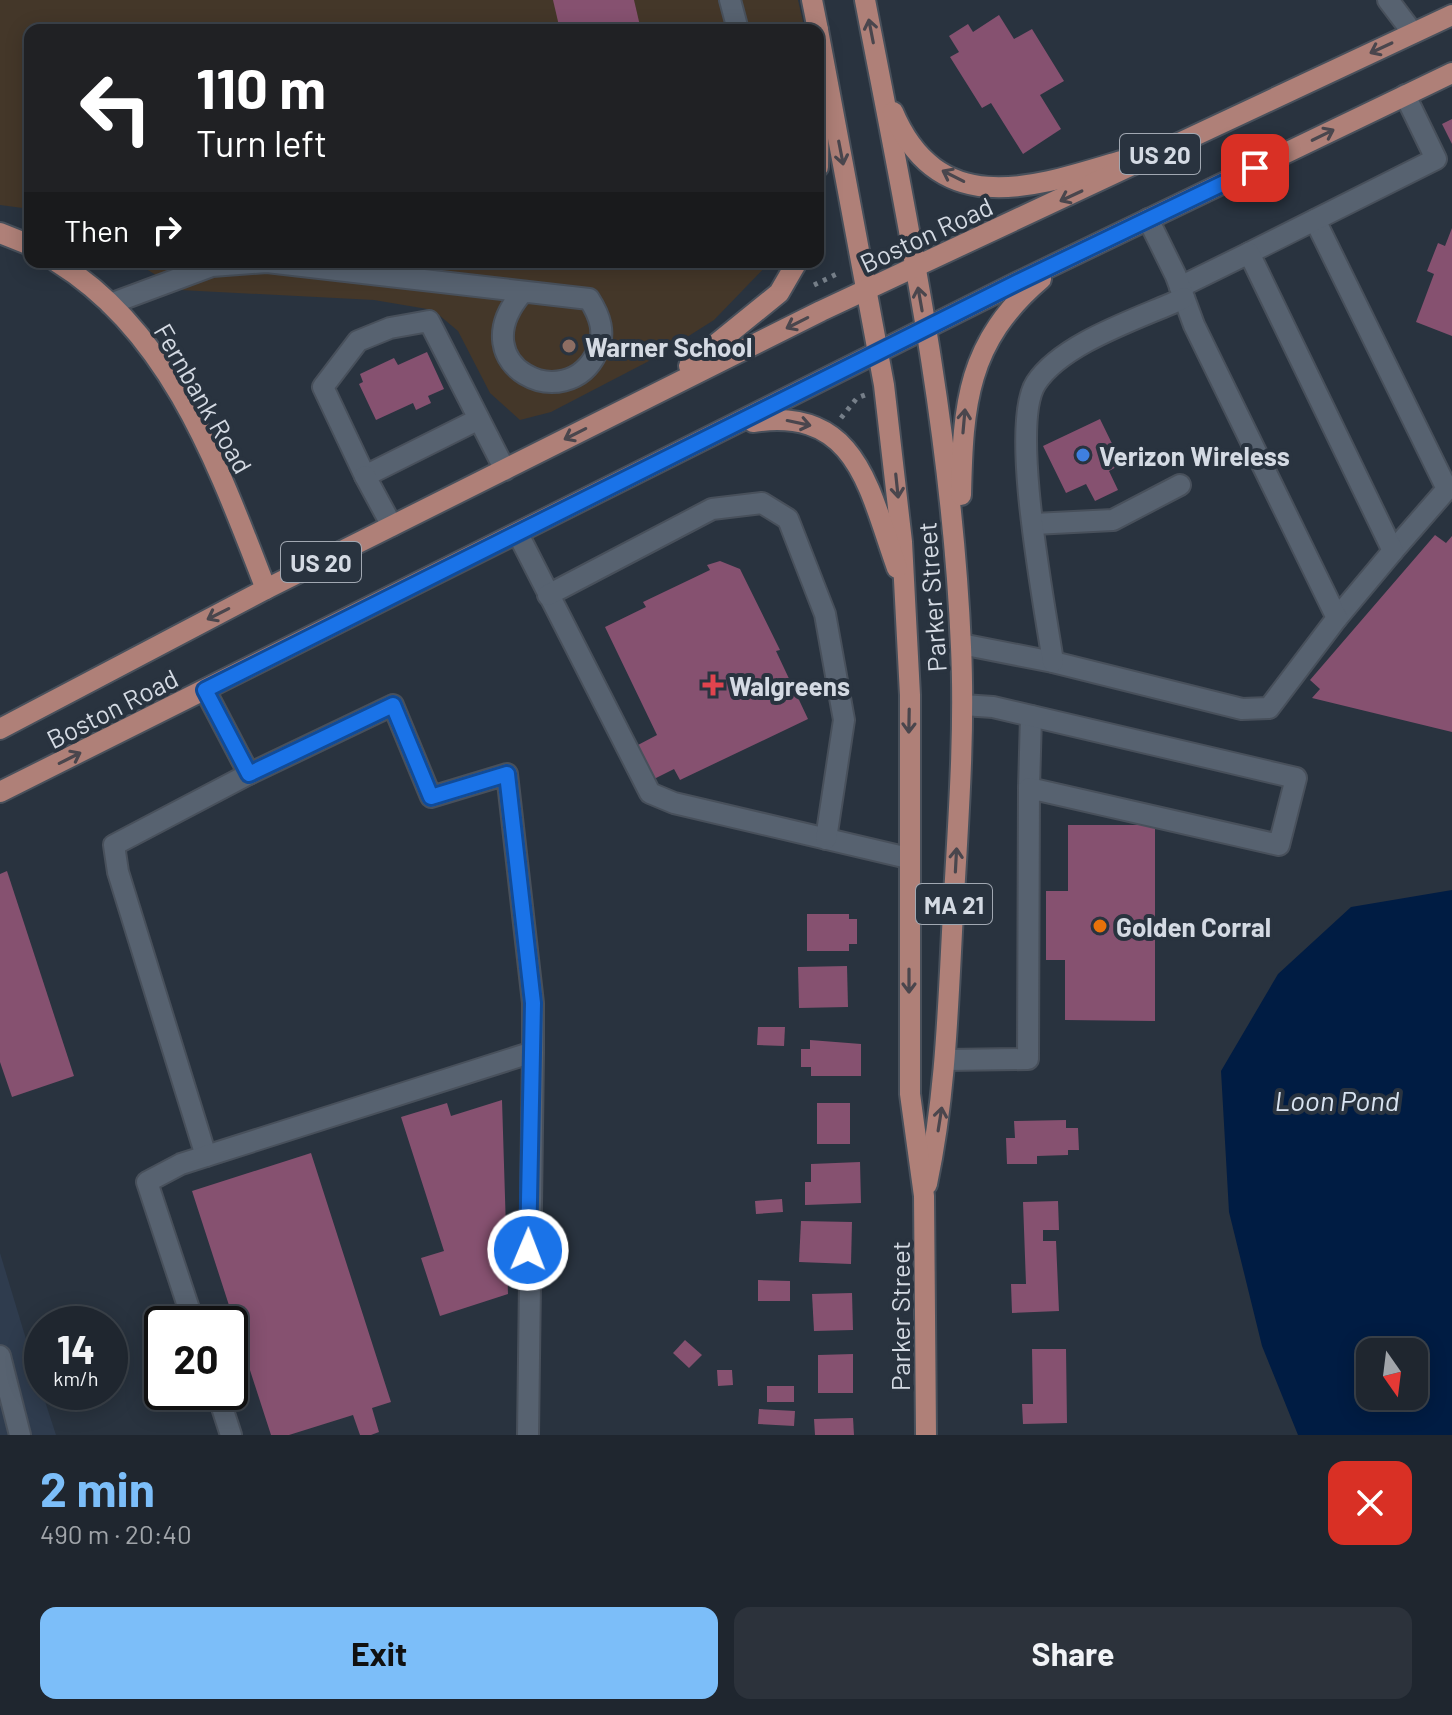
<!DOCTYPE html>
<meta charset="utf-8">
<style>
:root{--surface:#1f262f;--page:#2c323b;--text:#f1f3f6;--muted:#a1a5aa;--line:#3c434b;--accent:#7cbef9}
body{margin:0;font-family:Barlow,sans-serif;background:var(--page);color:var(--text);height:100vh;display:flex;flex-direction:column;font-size:30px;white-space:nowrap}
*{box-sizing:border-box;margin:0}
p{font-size:26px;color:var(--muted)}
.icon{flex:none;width:44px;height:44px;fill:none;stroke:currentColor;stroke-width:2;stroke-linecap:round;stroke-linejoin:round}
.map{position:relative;height:1435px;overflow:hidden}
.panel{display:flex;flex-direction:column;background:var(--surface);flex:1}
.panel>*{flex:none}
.banner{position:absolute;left:24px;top:24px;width:800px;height:244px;border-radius:16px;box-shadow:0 4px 20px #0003,0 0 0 2px var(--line);background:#202124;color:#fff;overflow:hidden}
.needle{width:52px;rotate:166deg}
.buttons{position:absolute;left:1356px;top:1338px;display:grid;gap:16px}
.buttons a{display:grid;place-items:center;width:72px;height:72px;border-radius:16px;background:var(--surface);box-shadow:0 4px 20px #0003,0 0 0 2px var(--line);font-size:40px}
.speed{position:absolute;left:24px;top:1306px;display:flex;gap:16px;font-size:40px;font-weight:700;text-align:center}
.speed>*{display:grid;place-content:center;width:104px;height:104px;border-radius:50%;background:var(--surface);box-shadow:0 4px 20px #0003,0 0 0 2px var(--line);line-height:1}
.speed small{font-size:20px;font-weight:400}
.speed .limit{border:4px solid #111;border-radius:12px;background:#fff;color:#111}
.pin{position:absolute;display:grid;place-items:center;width:68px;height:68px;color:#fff;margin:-34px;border-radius:16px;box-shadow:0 4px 12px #0006}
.me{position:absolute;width:88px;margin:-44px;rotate:1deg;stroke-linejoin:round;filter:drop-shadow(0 0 6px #0008)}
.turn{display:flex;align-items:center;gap:28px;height:168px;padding:0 40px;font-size:36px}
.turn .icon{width:104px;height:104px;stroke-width:2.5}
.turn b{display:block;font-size:56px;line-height:68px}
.then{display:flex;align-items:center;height:76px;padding:0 40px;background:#0003;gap:16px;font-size:30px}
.round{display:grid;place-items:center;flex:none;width:84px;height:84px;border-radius:16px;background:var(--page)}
.summary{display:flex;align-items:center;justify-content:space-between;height:136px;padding:0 40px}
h1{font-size:48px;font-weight:700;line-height:60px;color:var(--accent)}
.button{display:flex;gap:16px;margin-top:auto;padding:16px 40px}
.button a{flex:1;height:92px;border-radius:16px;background:var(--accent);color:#111;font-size:32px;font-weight:700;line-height:92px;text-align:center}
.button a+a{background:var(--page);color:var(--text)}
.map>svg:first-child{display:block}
.built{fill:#2f3c4e}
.education{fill:#443729}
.water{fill:#001c43;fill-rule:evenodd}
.building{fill:#865170}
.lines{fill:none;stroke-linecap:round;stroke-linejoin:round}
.minor-casing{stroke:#48505b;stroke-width:24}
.major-casing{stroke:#48505b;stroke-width:24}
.path{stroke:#767f89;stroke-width:5;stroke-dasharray:4 6;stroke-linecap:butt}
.minor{stroke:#576270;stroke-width:20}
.major{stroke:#af8078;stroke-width:20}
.oneway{stroke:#4a464d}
.route-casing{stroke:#114b97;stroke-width:20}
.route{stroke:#1a73e8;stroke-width:14}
.education-dot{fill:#8d6e63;stroke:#29333f;stroke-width:3}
.shop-dot{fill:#3f7fe0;stroke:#29333f;stroke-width:3}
.health-dot{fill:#e0444e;stroke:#29333f;stroke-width:3}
.food-dot{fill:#e8710a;stroke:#29333f;stroke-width:3}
.labels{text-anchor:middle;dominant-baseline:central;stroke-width:8;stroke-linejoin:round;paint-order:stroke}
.shield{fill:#29333f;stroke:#a1a8b2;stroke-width:2}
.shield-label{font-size:24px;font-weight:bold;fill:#d4dae3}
.street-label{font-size:26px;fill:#d4dae3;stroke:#29333f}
.poi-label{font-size:26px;font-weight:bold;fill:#d4dae3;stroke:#29333f;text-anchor:start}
.water-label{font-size:28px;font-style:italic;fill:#d9e4f2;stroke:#29333f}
</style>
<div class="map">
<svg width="1452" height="1435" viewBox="0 0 1452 1435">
<rect width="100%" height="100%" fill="#29333f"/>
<!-- built -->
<polygon class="built" points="0,1253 42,1392 56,1435 0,1435"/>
<!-- education -->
<g class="education">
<polygon points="0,0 798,0 805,30 30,30 30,209 0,205"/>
<polygon points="135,262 770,262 714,320 649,361 551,412 520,420 490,393 458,331 433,310 374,300 180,290"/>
</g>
<!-- water -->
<path class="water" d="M1452,890V1435H1298L1262,1346L1229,1212L1221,1071L1278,974L1351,907ZM1370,1352H1414V1396H1370Z"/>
<!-- building -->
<g class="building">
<polygon points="553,0 634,0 641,30 560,30"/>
<polygon points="999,15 1014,39 1032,29 1064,81 1040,95 1061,129 1023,154 991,103 982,108 950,57 959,52 949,36 968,24 973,32"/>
<polygon points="1452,119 1452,144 1442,124"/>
<polygon points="1452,228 1452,336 1416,322 1434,274 1427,271 1438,243 1445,246"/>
<polygon points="427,352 444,389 428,396 431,403 416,410 413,403 376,420 359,384 363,382 360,374 394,358 398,365"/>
<polygon points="1100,419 1122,464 1109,471 1118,490 1095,501 1086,484 1066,493 1043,446"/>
<polygon points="1435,535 1446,543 1452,536 1452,732 1312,698 1320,689 1310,680"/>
<polygon points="720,561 740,569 780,650 776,651 808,719 680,780 674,769 652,780 636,746 657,735 605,627 646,607 643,602 710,570 707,565"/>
<polygon points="1068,825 1155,825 1155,1021 1065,1020 1065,960 1046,960 1046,891 1068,891"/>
<polygon points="7,871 74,1076 12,1097 0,1062 0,874"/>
<polygon points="807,914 849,914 849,919 857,919 857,944 849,944 849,951 807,951"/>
<polygon points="847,966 848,1007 799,1008 798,967"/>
<polygon points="758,1027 785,1027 784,1046 757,1045"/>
<polygon points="810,1040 861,1044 861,1076 811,1076 811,1067 801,1067 801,1049 810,1049"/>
<polygon points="502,1100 508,1294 440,1316 421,1258 444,1251 401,1117 447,1103 451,1116"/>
<rect x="817" y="1103" width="33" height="41"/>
<polygon points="1066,1120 1066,1128 1078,1128 1079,1150 1068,1150 1068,1155 1037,1156 1037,1164 1007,1164 1006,1138 1015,1138 1014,1121"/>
<polygon points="311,1153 391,1402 372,1408 379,1432 371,1435 360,1435 353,1415 289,1435 271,1435 192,1191"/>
<polygon points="860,1162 861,1203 805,1205 805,1182 811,1182 811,1164"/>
<polygon points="782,1199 783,1212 756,1214 755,1201"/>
<polygon points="1058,1201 1059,1230 1043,1230 1043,1241 1056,1241 1059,1311 1012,1313 1011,1284 1026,1284 1023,1202"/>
<polygon points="801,1221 852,1222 851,1264 799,1262"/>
<polygon points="758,1280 790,1281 790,1301 758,1301"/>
<polygon points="852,1293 853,1330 814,1331 812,1294"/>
<polygon points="685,1340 702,1355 689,1368 673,1353"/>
<polygon points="1032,1349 1066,1349 1067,1423 1023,1424 1022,1404 1033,1404"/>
<polygon points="853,1354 853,1393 818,1393 818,1355"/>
<polygon points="717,1370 732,1370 733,1385 718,1386"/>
<rect x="767" y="1386" width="27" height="16"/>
<polygon points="759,1409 795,1411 794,1426 758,1424"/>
<polygon points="853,1418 854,1435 815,1435 814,1419"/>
</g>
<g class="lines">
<!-- minor casing -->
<g class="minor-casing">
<g id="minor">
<polyline points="730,0 738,30"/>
<polyline points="1388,0 1413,33"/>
<polyline points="1315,220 1447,489 1393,551"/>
<polyline points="1249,253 1436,159 1405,95"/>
<polyline points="1180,287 1249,253 1393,551 1337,618"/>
<path d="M110,304L212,266L267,262L589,299C600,316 606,333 597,352C567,417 461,366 521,294"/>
<path d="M479,419L365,476L323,387L358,341L390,328L429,321C454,370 479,420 505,470"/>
<polyline points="365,476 392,526"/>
<polyline points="1034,524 1113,520 1180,485"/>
<polyline points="518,534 650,793 674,803 908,858"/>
<polyline points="548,595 712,509 762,503 788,519 825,614 844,720 826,839"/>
<polyline points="961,644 1053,662 1242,709 1269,708 1337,618 1194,325 1176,276 1148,219"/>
<path d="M1053,662C1045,607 1009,424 1036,383C1063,342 1141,318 1184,298"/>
<polyline points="205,690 249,774 114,845 118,872 206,1156"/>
<polyline points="249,774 393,705 431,797 507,774 533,1003 533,1052"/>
<polyline points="1029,788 1031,716"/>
<polyline points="945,1060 1028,1059 1029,788 1279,845 1296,778 993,707 963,705"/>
<polyline points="194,1324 147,1182 181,1164 533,1052 528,1435"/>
<polyline points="0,1356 20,1435"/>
<polyline points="217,1392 231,1435"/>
</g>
</g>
<!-- major casing -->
<g class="major-casing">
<g id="major">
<polyline points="812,0 818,30"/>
<path d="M865,0C906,214 952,428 961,647C965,735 958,824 953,913C948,1005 946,1094 927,1184"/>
<polyline points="818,30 884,385 902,542 910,695 910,1094 924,1196 926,1435"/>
<path d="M893,112C939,221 1035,187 1121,161"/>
<polyline points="818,167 819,93"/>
<polyline points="0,233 30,245"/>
<path d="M57,262C172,333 219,469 266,589"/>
<polyline points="689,366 779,293 797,262"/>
<path d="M753,422C858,406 869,491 897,568"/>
<path d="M961,495C963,404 967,342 1041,279"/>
<polyline points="0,729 266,589 821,311 1452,15"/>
<polyline points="0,792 1018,282 1452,73"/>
</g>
</g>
<!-- path -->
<g class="path">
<polyline points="814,285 841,272"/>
<polyline points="841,418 857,398 865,395"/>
</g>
<!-- minor -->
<use href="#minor" class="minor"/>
<!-- major -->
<use href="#major" class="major"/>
</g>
<!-- one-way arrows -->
<defs><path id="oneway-shaft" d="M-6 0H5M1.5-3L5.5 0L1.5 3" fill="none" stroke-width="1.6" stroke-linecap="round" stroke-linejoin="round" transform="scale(2)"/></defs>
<g class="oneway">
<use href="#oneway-shaft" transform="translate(871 31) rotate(-101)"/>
<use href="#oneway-shaft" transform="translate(1381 48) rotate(155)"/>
<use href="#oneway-shaft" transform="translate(1323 135) rotate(-26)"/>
<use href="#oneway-shaft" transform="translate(841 153) rotate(79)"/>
<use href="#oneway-shaft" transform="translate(953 176) rotate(-153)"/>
<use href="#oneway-shaft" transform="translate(1071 196) rotate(155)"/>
<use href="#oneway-shaft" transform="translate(920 299) rotate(-100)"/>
<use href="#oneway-shaft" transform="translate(797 323) rotate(153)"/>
<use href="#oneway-shaft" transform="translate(964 421) rotate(-85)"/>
<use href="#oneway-shaft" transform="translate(799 423) rotate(12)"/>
<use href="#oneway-shaft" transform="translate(575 434) rotate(153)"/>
<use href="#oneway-shaft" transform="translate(897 486) rotate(84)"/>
<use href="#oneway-shaft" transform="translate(218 614) rotate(153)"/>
<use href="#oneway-shaft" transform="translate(909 721) rotate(91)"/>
<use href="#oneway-shaft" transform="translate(70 758) rotate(-27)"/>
<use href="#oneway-shaft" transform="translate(956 860) rotate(-87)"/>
<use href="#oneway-shaft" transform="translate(909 981) rotate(90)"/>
<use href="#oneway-shaft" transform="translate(940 1119) rotate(-81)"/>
</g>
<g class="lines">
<!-- route casing -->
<g class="route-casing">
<polyline id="route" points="528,1250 533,1003 507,774 431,797 393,705 249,774 205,690 1018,282 1255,168"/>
</g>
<!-- route -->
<use href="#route" class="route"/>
</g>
<!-- markers -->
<circle class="education-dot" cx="569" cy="346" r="8"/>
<circle class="shop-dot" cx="1083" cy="455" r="8"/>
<path class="health-dot" d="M709 673h8v8h8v8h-8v8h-8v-8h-8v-8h8z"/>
<circle class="food-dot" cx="1100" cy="926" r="8"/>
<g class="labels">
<!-- shield labels -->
<g class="shield">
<rect x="1120" y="134" width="80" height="40" rx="6"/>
<rect x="281" y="542" width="80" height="40" rx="6"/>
<rect x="916" y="884" width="76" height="40" rx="6"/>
</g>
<g class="shield-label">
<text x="1160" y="154">US 20</text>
<text x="321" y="562">US 20</text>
<text x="954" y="904">MA 21</text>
</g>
<!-- street labels -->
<g class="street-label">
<text transform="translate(926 234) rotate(-25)">Boston Road</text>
<text transform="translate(204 398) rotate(60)">Fernbank Road</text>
<text transform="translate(931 597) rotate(-94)">Parker Street</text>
<text transform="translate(112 708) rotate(-27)">Boston Road</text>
<text transform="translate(899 1316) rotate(-90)">Parker Street</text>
</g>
<!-- poi labels -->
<g class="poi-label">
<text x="585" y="346">Warner School</text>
<text x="1099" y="455">Verizon Wireless</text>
<text x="729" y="685">Walgreens</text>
<text x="1116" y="926">Golden Corral</text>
</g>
<!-- water labels -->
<g class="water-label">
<text x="1337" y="1100">Loon Pond</text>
</g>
</g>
</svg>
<div class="buttons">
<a><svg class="needle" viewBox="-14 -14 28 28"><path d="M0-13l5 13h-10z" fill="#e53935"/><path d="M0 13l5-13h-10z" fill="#a1a5aa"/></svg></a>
</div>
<div class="speed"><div>14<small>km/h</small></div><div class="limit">20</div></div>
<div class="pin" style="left:1255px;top:168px;background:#d93025"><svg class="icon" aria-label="arrive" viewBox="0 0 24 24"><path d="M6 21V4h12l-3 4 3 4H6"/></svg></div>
<svg class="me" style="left:528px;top:1250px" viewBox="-20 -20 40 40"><circle r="17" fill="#1a73e8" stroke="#fff" stroke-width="3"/><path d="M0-11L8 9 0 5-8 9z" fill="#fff"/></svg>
<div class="banner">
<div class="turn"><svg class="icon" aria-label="left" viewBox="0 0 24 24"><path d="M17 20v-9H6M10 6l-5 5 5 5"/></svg><div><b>110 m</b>Turn left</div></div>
<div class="then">Then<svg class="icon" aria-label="right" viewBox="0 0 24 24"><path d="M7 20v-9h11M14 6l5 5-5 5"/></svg></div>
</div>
</div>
<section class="panel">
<div class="summary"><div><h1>2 min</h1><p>490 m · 20:40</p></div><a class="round" style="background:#d93025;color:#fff"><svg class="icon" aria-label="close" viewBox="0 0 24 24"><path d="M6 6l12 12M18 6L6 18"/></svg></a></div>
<div class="button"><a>Exit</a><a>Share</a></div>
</section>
